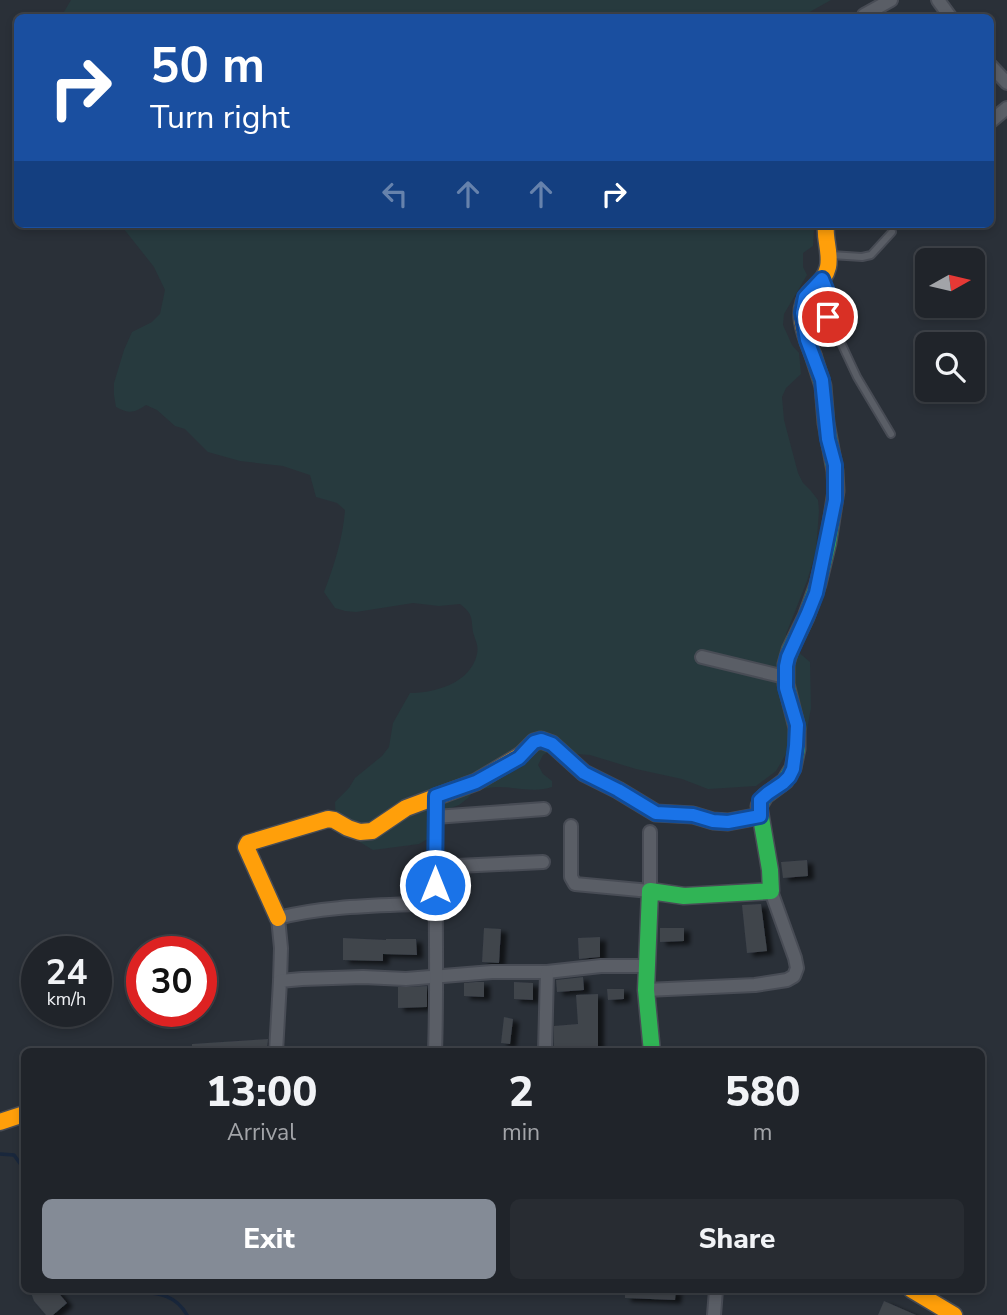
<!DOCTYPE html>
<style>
:root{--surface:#20242a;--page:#282c32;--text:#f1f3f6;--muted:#a2a4a8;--line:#3d4147;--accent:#848b96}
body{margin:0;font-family:"Nunito Sans",sans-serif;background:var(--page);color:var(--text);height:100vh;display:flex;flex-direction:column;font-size:26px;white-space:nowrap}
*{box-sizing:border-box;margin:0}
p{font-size:23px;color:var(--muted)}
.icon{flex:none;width:38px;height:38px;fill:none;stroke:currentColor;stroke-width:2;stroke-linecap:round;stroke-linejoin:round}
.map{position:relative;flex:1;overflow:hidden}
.side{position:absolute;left:21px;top:1048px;width:964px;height:245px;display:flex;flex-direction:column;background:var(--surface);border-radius:10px;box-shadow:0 4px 10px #0003,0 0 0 2px var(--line)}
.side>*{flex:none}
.banner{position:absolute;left:14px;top:14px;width:980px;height:214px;border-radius:10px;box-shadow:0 4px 10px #0003,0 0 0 2px var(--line);background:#1a4fa0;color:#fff;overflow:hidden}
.needle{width:46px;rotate:82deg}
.tools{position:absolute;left:915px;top:248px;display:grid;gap:14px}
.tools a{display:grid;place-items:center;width:70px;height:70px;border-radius:10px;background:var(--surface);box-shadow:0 4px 10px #0003,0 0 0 2px var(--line);font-size:35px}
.speed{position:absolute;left:21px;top:936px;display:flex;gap:14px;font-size:35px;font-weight:700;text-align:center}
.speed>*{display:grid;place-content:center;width:91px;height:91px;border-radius:50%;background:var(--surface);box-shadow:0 4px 10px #0003,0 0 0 2px var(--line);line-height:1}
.speed small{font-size:18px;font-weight:400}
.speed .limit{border:10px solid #d22;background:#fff;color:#111}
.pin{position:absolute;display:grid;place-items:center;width:60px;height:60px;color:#fff;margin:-30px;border:4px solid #fff;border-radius:50%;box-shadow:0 2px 7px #0007}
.me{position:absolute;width:77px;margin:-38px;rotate:0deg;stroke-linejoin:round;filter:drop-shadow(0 0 5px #0008)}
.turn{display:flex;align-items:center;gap:24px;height:147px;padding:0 21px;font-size:32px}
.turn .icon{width:91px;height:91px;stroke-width:2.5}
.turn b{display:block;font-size:49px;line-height:60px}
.lanes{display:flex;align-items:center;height:66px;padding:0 21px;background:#0003;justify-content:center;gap:35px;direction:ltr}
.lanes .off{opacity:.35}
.eta{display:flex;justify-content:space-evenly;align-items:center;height:119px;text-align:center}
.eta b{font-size:42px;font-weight:800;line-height:49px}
.action{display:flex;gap:14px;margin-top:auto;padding:14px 21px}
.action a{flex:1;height:80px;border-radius:10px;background:var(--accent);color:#fff;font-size:28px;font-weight:800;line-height:80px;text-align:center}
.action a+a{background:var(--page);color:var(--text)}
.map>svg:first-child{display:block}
.green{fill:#273a3e}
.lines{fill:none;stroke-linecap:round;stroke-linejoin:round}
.stream{stroke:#19273c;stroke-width:3.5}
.building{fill:#3f444c;filter:url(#shadow)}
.lane-casing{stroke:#484c55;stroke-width:10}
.street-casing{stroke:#484c55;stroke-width:16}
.fast-casing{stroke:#484c55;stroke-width:19}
.slow-casing{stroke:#484c55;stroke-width:19}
.lane{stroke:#5a5e66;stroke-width:6}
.street{stroke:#5a5e66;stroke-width:12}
.fast{stroke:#30b455;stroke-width:16}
.slow{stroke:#ff9f0a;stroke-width:16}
.route-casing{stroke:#114b97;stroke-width:18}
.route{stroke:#1a73e8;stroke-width:12}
</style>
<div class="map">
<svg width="1007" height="1315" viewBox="0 0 1007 1315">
<defs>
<filter id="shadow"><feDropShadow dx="6" dy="3.5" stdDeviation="2" flood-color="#0009"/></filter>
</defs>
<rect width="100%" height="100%" fill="#2a3038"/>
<!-- green -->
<g class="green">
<polygon points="71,0 831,0 799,18 61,17"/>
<path d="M120,224H811L814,229L813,246L803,253V267L807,275L784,314L783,325L792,345L799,353L801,374L786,388L782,397L784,420L798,473L803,483L811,491L818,500L819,511L816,551L807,581L786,634L789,644L810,662L811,708L807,730L790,747L776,771L756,786L708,789L682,779L636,769L590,755L548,752L543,755L538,765L543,774L552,781V787C535,793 517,787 499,787C491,787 483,789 475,790L468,798L459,805L448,809L441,818L433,836L419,844L373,850L358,841L341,836L336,822L335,802L349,788L355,778L382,756L389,747L393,723L410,693C435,693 471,683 477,654C479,645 475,640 473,632C471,617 473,614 460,604L439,606L413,603L356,612L345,611L335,608L324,592C334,566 343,538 345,510L337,503L316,497L310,475L283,466L240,461L208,452L185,429L175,426L157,410L146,405C134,413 129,414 116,407L114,395V383L124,350L132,332L152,322L160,314L165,290L154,267Z"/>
</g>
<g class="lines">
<!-- stream -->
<g class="stream">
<polyline points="0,1154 14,1155 24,1169"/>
<path d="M127,1290C151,1294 173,1290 187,1315"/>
</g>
</g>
<!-- building -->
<g class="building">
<polygon points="807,860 808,876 783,878 781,862"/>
<polygon points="761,904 767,951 747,953 742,905"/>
<polygon points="484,928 501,929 499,963 482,962"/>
<polygon points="660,928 684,928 684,941 660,942"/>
<polygon points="600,937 600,957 579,959 578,938"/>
<polygon points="343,938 386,940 386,939 416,939 417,955 383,954 383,961 343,960"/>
<polygon points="583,977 584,990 557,992 556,980"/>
<polygon points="476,982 484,982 484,997 464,996 464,983"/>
<polygon points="514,982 533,983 533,1000 514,999"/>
<polygon points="427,986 427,1007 398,1008 398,987"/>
<polygon points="607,989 624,989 624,999 608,1000"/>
<polygon points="598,994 598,1052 579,1052 579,1046 554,1047 554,1026 578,1024 576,995"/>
<polygon points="504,1017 513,1019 510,1044 501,1043"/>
<polygon points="268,1039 267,1052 192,1052 192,1044"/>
<polygon points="30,1290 56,1290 67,1303 53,1315 46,1315 34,1301"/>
<polygon points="625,1290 676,1290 675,1300 625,1298"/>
<polygon points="884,1301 916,1315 878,1315"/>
</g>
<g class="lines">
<!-- lane casing -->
<g class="lane-casing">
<g id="lane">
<polyline points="831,255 862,257 871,255 892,232"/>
<polyline points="824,285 828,294 829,317 857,377 891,434"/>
</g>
</g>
<!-- street casing -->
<g class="street-casing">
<g id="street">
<polyline points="938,0 951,18"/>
<polyline points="864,15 891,0"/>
<polyline points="990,65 1007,83"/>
<polyline points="990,122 1007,108"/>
<polyline points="702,657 785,677"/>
<polyline points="435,817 544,809"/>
<polyline points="571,826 571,877 575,884 650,891 650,832"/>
<polyline points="435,867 543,862"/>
<path d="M280,981L281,948L278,918C329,905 383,906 435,903"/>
<polyline points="646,990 755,985 787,980 794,976 797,968 795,958 771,891"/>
<polyline points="276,1052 280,981 302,979 363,977 406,979 492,972 547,972 601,966 646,966"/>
<path d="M435,1052C438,966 434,881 436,796"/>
<polyline points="545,1052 547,972"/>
<polyline points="714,1315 716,1290"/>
</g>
</g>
<!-- fast casing -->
<g class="fast-casing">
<g id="fast">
<polyline points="521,755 534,742 541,740 552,744 584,773 618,790 656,813 693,815 713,821 728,822 760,816"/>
<polyline points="652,1052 646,990 650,891 684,896 771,891 770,870 759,806 765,796 785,781 793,768 797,749 797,728 786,684 786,664 790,650 806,617 818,584 828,543 836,491 835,471 826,423 823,386 813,355"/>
</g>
</g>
<!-- slow casing -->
<g class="slow-casing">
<g id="slow">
<path d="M813,355C806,337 794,311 809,293C817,284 825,280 828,267C831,252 824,239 826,224"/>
<polyline points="278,918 246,847 248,843 328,819 334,820 348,828 360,832 372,831 406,808 476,782 521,755"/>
<polyline points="0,1122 24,1114"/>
<polyline points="912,1290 954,1315"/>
</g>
</g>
<!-- lane -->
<use href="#lane" class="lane"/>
<!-- street -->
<use href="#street" class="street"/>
<!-- fast -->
<use href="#fast" class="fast"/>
<!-- slow -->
<use href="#slow" class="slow"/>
</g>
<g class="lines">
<!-- route casing -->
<g class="route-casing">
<polyline id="route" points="435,885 436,796 476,782 519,758 534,742 541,740 552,744 584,773 618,790 656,813 693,815 713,821 728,822 760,816 760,800 768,793 783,783 789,777 793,769 796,746 797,725 786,688 786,666 788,657 808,613 816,593 835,500 835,465 828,439 822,380 807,340 802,313 805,297 822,279 828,294 828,317"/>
</g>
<!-- route -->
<use href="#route" class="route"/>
</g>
</svg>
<div class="tools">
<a><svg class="needle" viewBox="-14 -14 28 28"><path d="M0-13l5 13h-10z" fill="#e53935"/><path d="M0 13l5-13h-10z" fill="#a2a4a8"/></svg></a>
<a><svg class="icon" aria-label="search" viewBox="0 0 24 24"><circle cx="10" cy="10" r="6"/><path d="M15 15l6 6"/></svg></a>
</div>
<div class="speed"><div>24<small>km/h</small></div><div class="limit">30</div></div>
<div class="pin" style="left:828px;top:317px;background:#d93025"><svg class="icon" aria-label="arrive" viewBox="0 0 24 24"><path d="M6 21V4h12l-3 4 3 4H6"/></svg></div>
<svg class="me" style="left:435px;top:885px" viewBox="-20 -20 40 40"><circle r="17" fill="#1a73e8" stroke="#fff" stroke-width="3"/><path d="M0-11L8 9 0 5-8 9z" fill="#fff"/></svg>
<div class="banner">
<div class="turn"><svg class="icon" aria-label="right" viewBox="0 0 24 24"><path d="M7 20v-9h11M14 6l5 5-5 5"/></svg><div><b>50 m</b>Turn right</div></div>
<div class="lanes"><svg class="icon off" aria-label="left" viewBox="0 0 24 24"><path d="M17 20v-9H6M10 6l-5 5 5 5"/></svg><svg class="icon off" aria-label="ahead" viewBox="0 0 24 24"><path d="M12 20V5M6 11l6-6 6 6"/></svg><svg class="icon off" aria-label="ahead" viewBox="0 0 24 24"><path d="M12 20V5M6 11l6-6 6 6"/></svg><svg class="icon" aria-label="right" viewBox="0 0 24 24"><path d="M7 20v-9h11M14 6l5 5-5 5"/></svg></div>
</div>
<section class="side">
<div class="eta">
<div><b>13:00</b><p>Arrival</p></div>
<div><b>2</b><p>min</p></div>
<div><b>580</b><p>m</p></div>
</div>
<div class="action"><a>Exit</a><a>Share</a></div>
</section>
</div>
